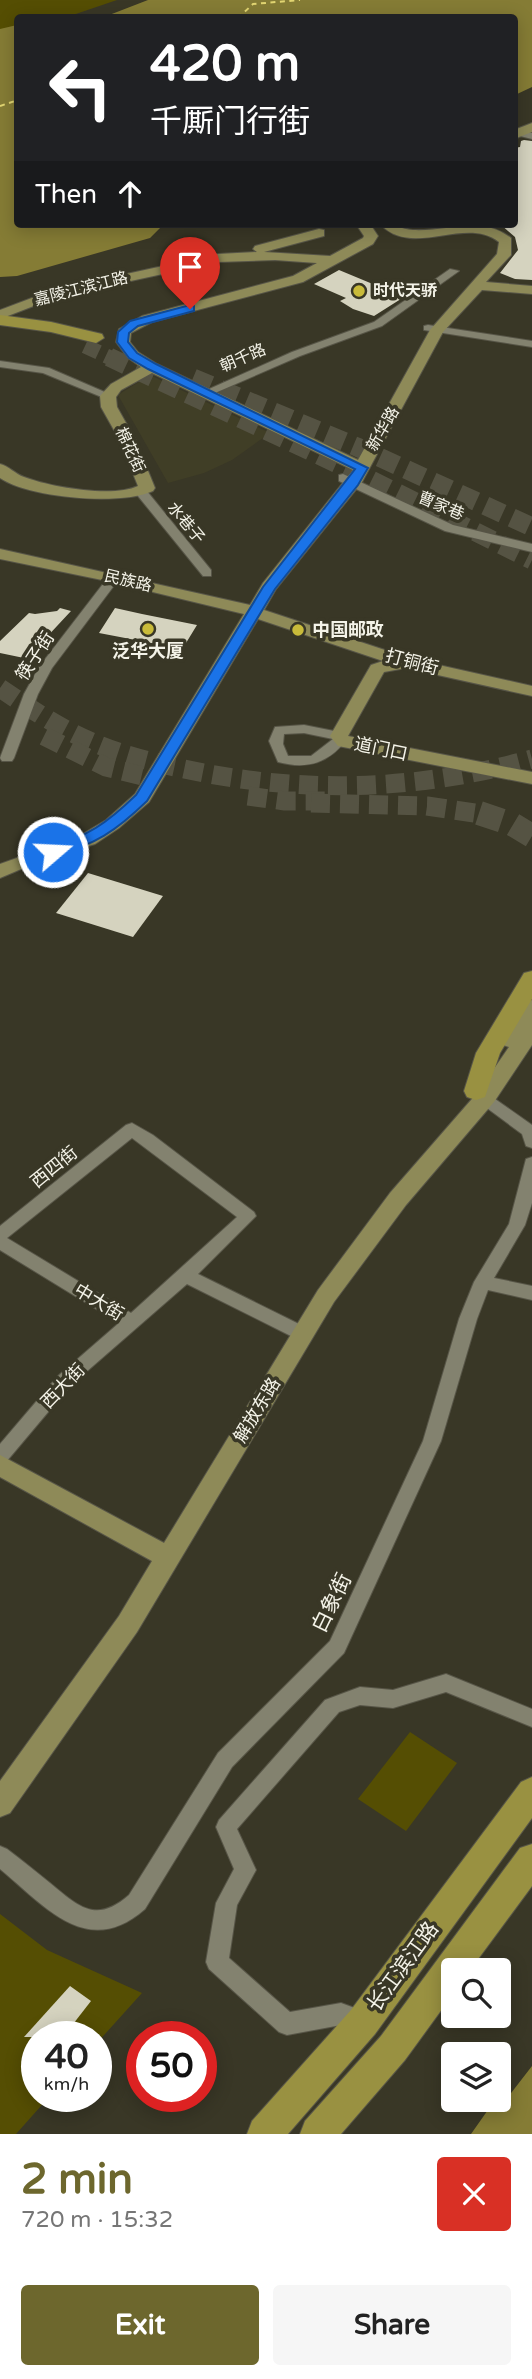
<!DOCTYPE html>
<meta charset="utf-8">
<style>
:root{--surface:#fff;--page:#f6f6f6;--text:#222;--muted:#767676;--accent:#6d672d}
body{margin:0;font-family:"Varela Round","Noto Sans SC",sans-serif;background:var(--page);color:var(--text);height:100vh;display:flex;flex-direction:column;font-size:26px;white-space:nowrap}
*{box-sizing:border-box;margin:0}
p{font-size:23px;color:var(--muted)}
.icon{flex:none;width:38px;height:38px;fill:none;stroke:currentColor;stroke-width:2;stroke-linecap:round;stroke-linejoin:round}
.map{position:relative;height:2134px;overflow:hidden}
.side{display:flex;flex-direction:column;background:var(--surface);flex:1}
.side>*{flex:none}
.hud{position:absolute;left:14px;top:14px;width:504px;height:214px;border-radius:7px;box-shadow:0 4px 18px #0003;background:#202124;color:#fff;overflow:hidden}
.tools{position:absolute;left:441px;top:1958px;display:grid;gap:14px}
.tools a{display:grid;place-items:center;width:70px;height:70px;border-radius:7px;background:var(--surface);box-shadow:0 4px 18px #0003;font-size:35px}
.speed{position:absolute;left:21px;top:2021px;display:flex;gap:14px;font-size:35px;font-weight:700;text-align:center}
.speed>*{display:grid;place-content:center;width:91px;height:91px;border-radius:50%;background:var(--surface);box-shadow:0 4px 18px #0003;line-height:1}
.speed small{font-size:18px;font-weight:400}
.speed .limit{border:10px solid #d22;background:#fff;color:#111}
.pin{position:absolute;display:grid;place-items:center;width:60px;height:60px;color:#fff;margin:-72px -30px;border-radius:50% 50% 50% 0;rotate:-45deg;box-shadow:0 0 7px #0007}
.pin .icon{rotate:45deg}
.me{position:absolute;width:77px;margin:-38px;rotate:71deg;stroke-linejoin:round;filter:drop-shadow(0 0 5px #0008)}
.turn{display:flex;align-items:center;gap:24px;height:147px;padding:0 21px;font-size:32px}
.turn .icon{width:91px;height:91px;stroke-width:2.5}
.turn b{display:block;font-size:49px;line-height:60px}
.then{display:flex;align-items:center;height:66px;padding:0 21px;background:#0003;gap:14px;font-size:26px}
.round{display:grid;place-items:center;flex:none;width:74px;height:74px;border-radius:7px;background:var(--page)}
.overview{display:flex;align-items:center;justify-content:space-between;height:119px;padding:0 21px}
h1{font-size:42px;font-weight:700;line-height:52px;color:var(--accent)}
.action{display:flex;gap:14px;margin-top:auto;padding:14px 21px}
.action a{flex:1;height:80px;border-radius:7px;background:var(--accent);color:#fff;font-size:28px;font-weight:700;line-height:80px;text-align:center}
.action a+a{background:var(--page);color:var(--text)}
.map>svg:first-child{display:block}
.built{fill:#403e26}
.green{fill:#554e03}
.water{fill:#857c35}
.lines{fill:none;stroke-linecap:round;stroke-linejoin:round}
.ferry{stroke:#e2d672;stroke-width:2;stroke-dasharray:5 4.5;stroke-linecap:butt}
.building{fill:#d5d3bf}
.primary-tunnel-far2{stroke:#555343;stroke-width:15;stroke-dasharray:15 8;stroke-linecap:butt}
.primary-tunnel-far1{stroke:#555343;stroke-width:19;stroke-dasharray:19 10;stroke-linecap:butt}
.primary-tunnel{stroke:#555343;stroke-width:24;stroke-dasharray:24 12;stroke-linecap:butt}
.street-casing{stroke:#575547;stroke-width:2}
.secondary-casing{stroke:#575547;stroke-width:2}
.primary-casing{stroke:#575547;stroke-width:2}
.street{fill:#83826f;fill-rule:evenodd}
.secondary{fill:#8e8a58;fill-rule:evenodd}
.primary{fill:#999141;fill-rule:evenodd}
.route{fill:#1a73e8;stroke:#114b97;stroke-width:2}
.poi-dot{fill:#c9bb3a;stroke:#393726;stroke-width:2.5}
.labels{text-anchor:middle;dominant-baseline:central;stroke-width:7;stroke-linejoin:round;paint-order:stroke}
.far-street-label{font-size:16px;fill:#f4f3e8;stroke:#393726}
.far-poi-label{font-size:16px;font-weight:bold;fill:#f4f3e8;stroke:#393726;text-anchor:start}
.poi-label{font-size:18px;font-weight:bold;fill:#f4f3e8;stroke:#393726;text-anchor:start}
.street-label{font-size:18px;fill:#f4f3e8;stroke:#393726}
.near-street-label{font-size:21px;fill:#f4f3e8;stroke:#393726}
</style>
<div class="map">
<svg width="532" height="2134" viewBox="0 0 532 2134">
<rect width="100%" height="100%" fill="#393726"/>
<!-- built -->
<polygon class="built" points="150,375 270,433 232,460 204,473 168,483 118,395"/>
<!-- green -->
<g class="green">
<polygon points="0,0 117,0 67,17 18,18 17,27 0,30"/>
<polygon points="410,1732 457,1763 406,1831 358,1799"/>
<polygon points="0,1914 47,1950 142,1993 96,2044 96,2037 37,2037 37,2096 49,2097 16,2134 0,2134"/>
</g>
<!-- water -->
<g class="water">
<polygon points="148,0 532,0 532,87 515,95 514,18 104,17"/>
<polygon points="17,25 18,224 176,224 161,227 150,238 17,276 0,277 0,29"/>
<polygon points="532,2066 532,2134 471,2134 490,2107 498,2110"/>
</g>
<g class="lines">
<!-- ferry -->
<g class="ferry">
<polyline points="238,18 253,4 300,0"/>
<polyline points="0,106 18,100"/>
</g>
</g>
<!-- building -->
<g class="building">
<polygon points="524,140 532,141 532,280 515,279 500,273 518,250 515,237 500,224 514,224 514,148 520,147 521,141"/>
<polygon points="339,270 404,297 374,316 353,309 340,301 346,298 314,284"/>
<polygon points="60,608 71,611 30,655 24,658 0,653 0,641 29,613 35,614 57,611"/>
<polygon points="115,608 142,614 197,625 186,643 167,646 99,633"/>
<polygon points="88,873 163,896 133,937 56,913"/>
<polygon points="70,1986 91,2001 63,2037 24,2037"/>
</g>
<g class="lines">
<!-- primary-tunnel-far2 -->
<polyline class="primary-tunnel-far2" points="85,346 113,359"/>
<!-- primary-tunnel-far1 -->
<g class="primary-tunnel-far1">
<polyline points="109,357 355,472 532,560"/>
<polyline points="193,378 357,447 532,527"/>
<path d="M0,688C29,708 59,728 92,742C124,756 160,764 194,771C308,794 420,790 532,759"/>
<polyline points="44,736 106,767 143,776"/>
<polyline points="248,796 285,801 327,801"/>
<polyline points="311,803 427,806 488,815"/>
</g>
<!-- primary-tunnel -->
<polyline class="primary-tunnel" points="479,813 512,824 532,836"/>
<!-- street casing -->
<g class="street-casing">
<g id="street">
<polygon points="519,130 532,133 532,139 516,135 516,131"/>
<polygon points="450,269 459,271 382,326 300,356 208,396 198,394 292,352 374,322"/>
<polygon points="428,325 532,341 532,347 424,330 424,326"/>
<polygon points="0,361 49,368 114,396 104,398 43,373 0,367"/>
<polygon points="343,474 453,525 532,544 532,552 445,531 339,481 339,475"/>
<polygon points="142,489 146,490 211,570 211,576 203,576 138,496 136,493"/>
<polygon points="110,579 116,583 52,668 38,694 14,758 12,761 2,761 0,758 24,694 39,667 106,580"/>
<path d="M304,725L344,733L348,738C329,763 308,770 278,762L269,741L275,727ZM304,733L333,739L311,756H288L283,744L284,734Z"/>
<polygon points="478,1087 532,1125 532,1148 526,1146 522,1134 472,1097 470,1093"/>
<path d="M132,1123L153,1135L254,1212L256,1216L198,1274L309,1329L312,1334L309,1339L303,1341L297,1339L187,1284L70,1386L6,1462L0,1465V1444L58,1376L119,1323L0,1250V1226L126,1125ZM132,1138L237,1217L131,1313L7,1238Z"/>
<path d="M532,1157V1203L525,1225L494,1278L532,1286V1300L488,1290L477,1319L441,1441L344,1653L232,1767L145,1909C87,1960 45,1906 0,1869V1846L7,1849C22,1860 36,1872 50,1883C79,1907 96,1924 129,1895L218,1753L330,1641L423,1441L459,1319L474,1282L509,1224L526,1159Z"/>
<polygon points="446,1674 532,1709 532,1727 446,1692 393,1708 360,1705 339,1712 237,1829 256,1870 237,1905 229,1958 290,2012 341,2003 371,2014 374,2022 371,2030 363,2033 341,2025 287,2035 279,2032 209,1969 206,1962 216,1903 234,1869 216,1827 219,1820 325,1700 360,1687 393,1690"/>
</g>
</g>
<!-- secondary casing -->
<g class="secondary-casing">
<g id="secondary">
<polygon points="532,123 532,132 514,139 514,130"/>
<path d="M356,224H370L378,236L373,244L303,282L152,322L131,333L130,342L138,352L157,364L358,460L430,330L497,254L499,242C465,215 413,259 380,224C395,224 401,229 413,230C448,232 480,214 511,238V255L486,282L532,286V294L482,290L443,332L362,482L276,589L264,610L412,659L532,686V696L406,668L384,672L348,736L532,772V784L338,746L330,736L371,665L383,661L258,619L149,802L119,828L95,844L26,867L0,878V864L81,835L106,820L135,794L244,614L107,581L0,559V549L250,605L263,583L353,470L152,373L121,390L116,397L117,407L135,439L155,488L153,491C121,506 29,498 0,478V464C9,466 15,474 24,477C50,487 113,498 138,486L119,439L101,407L100,396L111,384L141,367L128,358L116,342L119,329L142,316L293,276L317,263L275,260L218,262L57,297L0,319V310L53,290L218,254L257,252L253,249L255,246L319,229L324,230V236L264,252L330,256L363,238L364,236Z"/>
<polygon points="532,1000 532,1045 494,1102 406,1205 334,1302 137,1632 10,1813 0,1817 0,1781 119,1616 152,1561 0,1477 0,1455 164,1543 318,1290 390,1193 478,1092 509,1047 503,1045 500,1040 525,1002"/>
</g>
</g>
<!-- primary casing -->
<g class="primary-casing">
<g id="primary">
<polygon points="0,315 51,322 102,334 104,338 96,343 51,332 0,325"/>
<polygon points="532,971 532,999 500,1053 485,1097 476,1100 467,1097 464,1091 476,1053 524,973"/>
<polygon points="532,1777 532,1818 375,2034 288,2134 247,2134 252,2121 351,2010 521,1782"/>
<polygon points="532,1844 532,1886 470,1970 453,1970 453,1994 405,2060 341,2134 300,2134 305,2121 381,2036 520,1848"/>
</g>
</g>
<!-- street -->
<use href="#street" class="street"/>
<!-- secondary -->
<use href="#secondary" class="secondary"/>
<!-- primary -->
<use href="#primary" class="primary"/>
</g>
<!-- route -->
<path class="route" d="M190,305L194,306V311L138,326L129,333L128,342L137,353L156,364L368,468L358,485L275,589L147,801C116,831 95,845 53,856L45,852L48,848C88,836 106,824 136,795L263,587L355,469L148,369L129,358L117,342L118,332L130,321Z"/>
<!-- markers -->
<g class="poi-dot">
<circle cx="359" cy="291" r="7"/>
<circle cx="148" cy="629" r="7"/>
<circle cx="298" cy="630" r="7"/>
</g>
<g class="labels">
<!-- far-street labels -->
<g class="far-street-label">
<text transform="translate(81 289) rotate(-14)">嘉陵江滨江路</text>
<text transform="translate(243 358) rotate(-23)">朝千路</text>
<text transform="translate(383 429) rotate(-60)">新华路</text>
<text transform="translate(130 450) rotate(65)">棉花街</text>
<text transform="translate(441 506) rotate(23)">曹家巷</text>
<text transform="translate(186 523) rotate(50)">水巷子</text>
<text transform="translate(128 581) rotate(13)">民族路</text>
</g>
<!-- far-poi labels -->
<g class="far-poi-label">
<text x="373" y="291">时代天骄</text>
</g>
<!-- poi labels -->
<g class="poi-label">
<text x="312" y="630">中国邮政</text>
<text x="148" y="651" text-anchor="middle">泛华大厦</text>
</g>
<!-- street labels -->
<g class="street-label">
<text transform="translate(35 656) rotate(-57)">筷子街</text>
<text transform="translate(412 662) rotate(15)">打铜街</text>
<text transform="translate(381 749) rotate(12)">道门口</text>
<text transform="translate(54 1167) rotate(-39)">西四街</text>
<text transform="translate(99 1302) rotate(31)">中大街</text>
<text transform="translate(63 1386) rotate(-46)">西大街</text>
<text transform="translate(257 1410) rotate(-59)">解放东路</text>
</g>
<!-- near-street labels -->
<g class="near-street-label">
<text transform="translate(332 1603) rotate(-64)">白象街</text>
<text transform="translate(403 1967) rotate(-54)">长江滨江路</text>
</g>
</g>
</svg>
<div class="tools">
<a><svg class="icon" aria-label="search" viewBox="0 0 24 24"><circle cx="10" cy="10" r="6"/><path d="M15 15l6 6"/></svg></a>
<a><svg class="icon" aria-label="layers" viewBox="0 0 24 24"><path d="M12 4l9 5-9 5-9-5zM3 14l9 5 9-5"/></svg></a>
</div>
<div class="speed"><div>40<small>km/h</small></div><div class="limit">50</div></div>
<div class="pin" style="left:190px;top:309px;background:#d93025"><svg class="icon" aria-label="arrive" viewBox="0 0 24 24"><path d="M6 21V4h12l-3 4 3 4H6"/></svg></div>
<svg class="me" style="left:53px;top:852px" viewBox="-20 -20 40 40"><circle r="17" fill="#1a73e8" stroke="#fff" stroke-width="3"/><path d="M0-11L8 9 0 5-8 9z" fill="#fff"/></svg>
<div class="hud">
<div class="turn"><svg class="icon" aria-label="left" viewBox="0 0 24 24"><path d="M17 20v-9H6M10 6l-5 5 5 5"/></svg><div><b>420 m</b>千厮门行街</div></div>
<div class="then">Then<svg class="icon" aria-label="ahead" viewBox="0 0 24 24"><path d="M12 20V5M6 11l6-6 6 6"/></svg></div>
</div>
</div>
<section class="side">
<div class="overview"><div><h1>2 min</h1><p>720 m · 15:32</p></div><a class="round" style="background:#d93025;color:#fff"><svg class="icon" aria-label="close" viewBox="0 0 24 24"><path d="M6 6l12 12M18 6L6 18"/></svg></a></div>
<div class="action"><a>Exit</a><a>Share</a></div>
</section>
